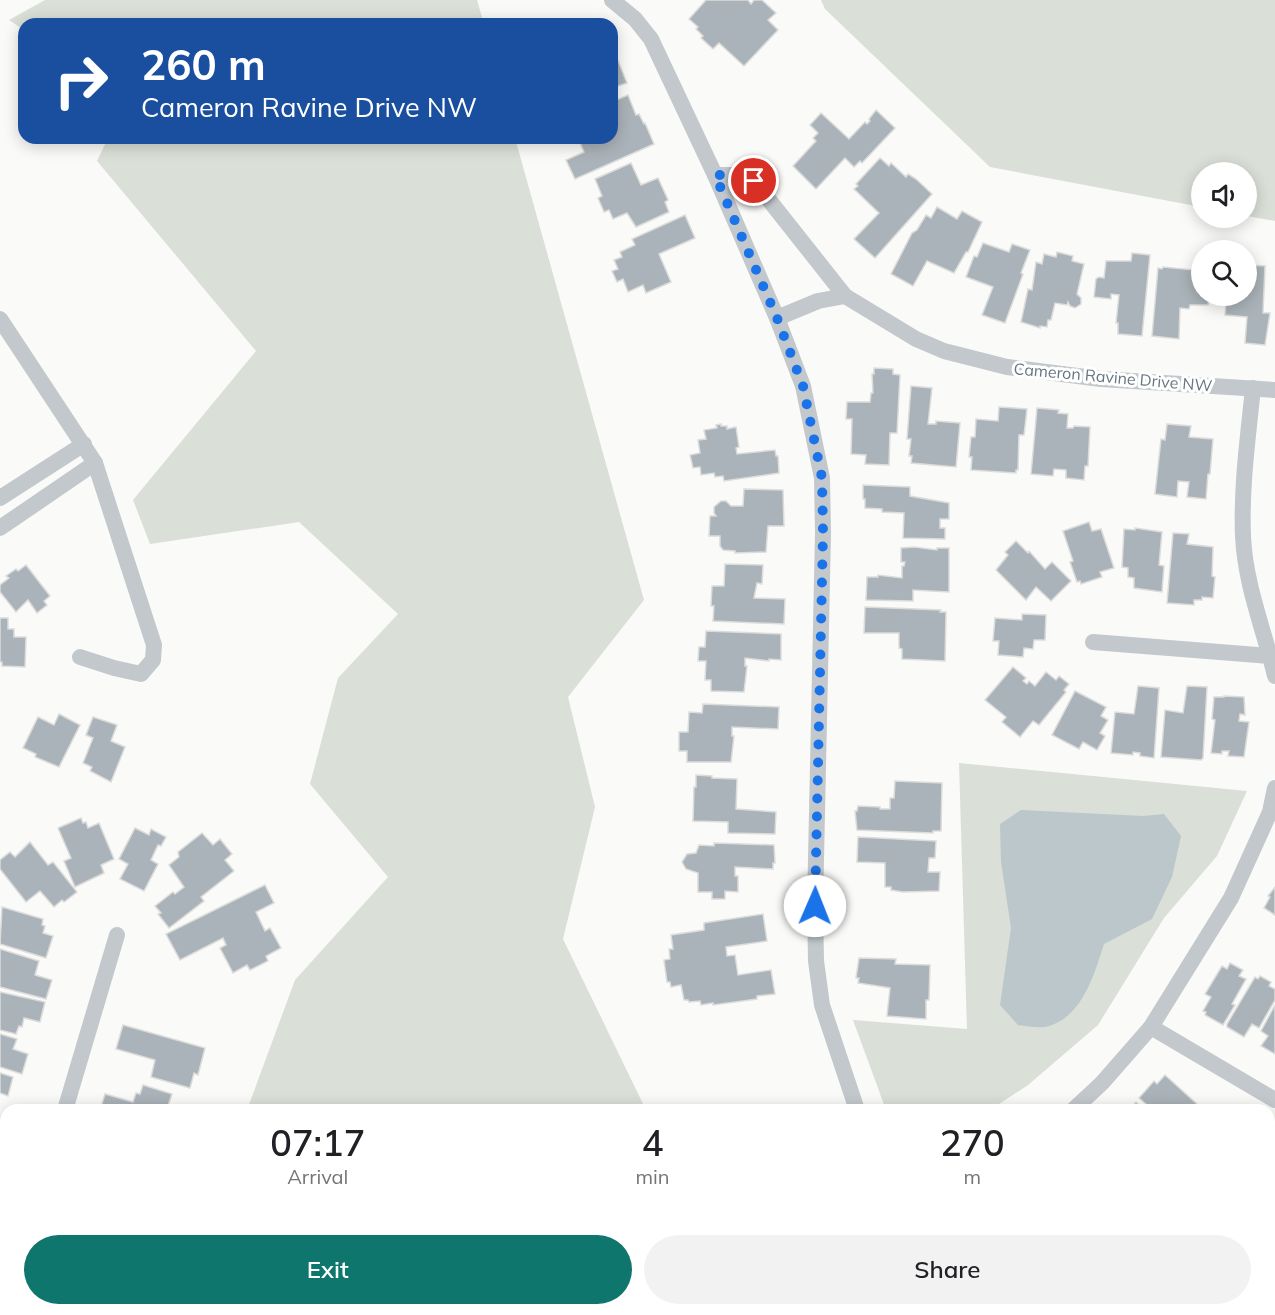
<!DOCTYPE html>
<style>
:root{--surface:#fff;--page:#f2f2f2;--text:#202124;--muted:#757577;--accent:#0f766e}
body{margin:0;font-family:Mulish,sans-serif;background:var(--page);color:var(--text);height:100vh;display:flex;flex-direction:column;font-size:22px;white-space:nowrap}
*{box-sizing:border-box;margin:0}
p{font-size:20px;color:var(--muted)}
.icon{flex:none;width:33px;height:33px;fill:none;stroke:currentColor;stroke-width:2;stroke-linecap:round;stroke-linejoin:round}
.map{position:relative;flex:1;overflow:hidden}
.drawer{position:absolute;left:0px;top:1104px;width:1275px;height:212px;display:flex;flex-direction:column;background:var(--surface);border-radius:18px 18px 0 0;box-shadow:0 3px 15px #0003}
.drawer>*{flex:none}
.top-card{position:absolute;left:18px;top:18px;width:600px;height:126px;border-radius:18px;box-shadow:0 3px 15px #0003;background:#1a4fa0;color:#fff;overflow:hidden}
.fabs{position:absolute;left:1191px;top:162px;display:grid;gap:12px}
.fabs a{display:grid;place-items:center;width:66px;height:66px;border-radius:50%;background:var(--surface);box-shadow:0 3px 15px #0003;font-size:30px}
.pin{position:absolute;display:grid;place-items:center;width:51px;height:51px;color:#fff;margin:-26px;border:3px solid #fff;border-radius:50%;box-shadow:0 2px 6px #0007}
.me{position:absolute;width:66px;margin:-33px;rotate:1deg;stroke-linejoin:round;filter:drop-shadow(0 0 4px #0008)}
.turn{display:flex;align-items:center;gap:21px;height:126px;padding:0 24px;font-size:27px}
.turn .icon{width:78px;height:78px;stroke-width:2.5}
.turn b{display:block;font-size:42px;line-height:51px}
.eta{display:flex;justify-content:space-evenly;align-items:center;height:102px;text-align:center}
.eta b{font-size:36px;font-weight:600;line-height:42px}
.primary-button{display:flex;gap:12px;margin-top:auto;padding:12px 24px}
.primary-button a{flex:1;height:69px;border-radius:36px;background:var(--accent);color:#fff;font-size:24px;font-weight:600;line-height:69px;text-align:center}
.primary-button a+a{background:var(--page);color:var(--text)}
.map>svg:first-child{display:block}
.green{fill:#dadfd7}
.water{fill:#bbc7cb}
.building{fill:#aab3b9;stroke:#dcdcda;stroke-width:1.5}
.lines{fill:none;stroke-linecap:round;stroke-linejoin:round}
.path{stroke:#bbbfc2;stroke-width:4;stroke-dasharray:3 3;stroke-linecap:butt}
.service{stroke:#c3c8cc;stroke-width:8}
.minor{stroke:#c3c8cc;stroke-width:16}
.route{stroke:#1a73e8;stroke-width:10;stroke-dasharray:0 18}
.labels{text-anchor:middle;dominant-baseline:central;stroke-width:6;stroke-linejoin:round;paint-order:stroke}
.street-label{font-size:16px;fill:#657683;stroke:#fff}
</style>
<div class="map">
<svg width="1275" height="1315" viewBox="0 0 1275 1315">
<rect width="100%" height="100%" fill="#fafaf8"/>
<!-- green -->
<g class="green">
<polygon points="45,0 477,0 484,24 24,24 24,30 9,20"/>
<polygon points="821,0 1275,0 1275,221 1247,216 1246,172 1202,172 1201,207 990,167 825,9"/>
<polygon points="108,138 515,138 644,600 568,697 595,807 563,939 646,1110 247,1110 295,980 388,877 310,784 338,678 398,614 299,522 150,544 133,500 256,351 97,161"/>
<polygon points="959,763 1247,791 1217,856 1164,918 1098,1025 1028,1085 990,1110 886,1110 853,1020 967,1029"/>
<polygon points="174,1310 372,1310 368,1315 172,1315"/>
</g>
<!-- water -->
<path class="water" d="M1021,810L1143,816L1164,814L1181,836L1172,877L1152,919L1104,944C1094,975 1082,1019 1045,1027C1037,1028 1026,1026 1018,1025L1000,1005L1011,928L1001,862L1000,824Z"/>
<!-- building -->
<g class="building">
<polygon points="706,0 748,0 751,4 754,0 762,0 776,13 768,20 778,30 744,66 719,43 713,49 701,38 703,36 696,29 698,27 689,19"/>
<polygon points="615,53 627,83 612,88 612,54"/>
<polygon points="628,95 636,115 639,114 644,124 645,123 654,144 575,179 566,160 584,152 578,138 612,138 612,102"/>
<polygon points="876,110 895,128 862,163 860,161 854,167 845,158 816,189 793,166 816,141 813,138 818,133 810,125 821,113 849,139 865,122 867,124 870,121 869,119"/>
<polygon points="880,158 889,166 891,163 906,177 908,174 916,179 932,194 875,258 854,239 879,213 854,189 858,186 856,184"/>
<polygon points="631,163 641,185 658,178 668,200 665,202 669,212 636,227 627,213 613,219 609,210 604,212 598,198 602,196 595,179"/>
<polygon points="937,207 957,219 962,211 982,222 968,252 966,252 954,273 927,261 913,286 891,274 912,233 917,230 926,215 931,218"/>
<polygon points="685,215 695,238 659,254 671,282 646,293 643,285 628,292 623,279 617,282 612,271 618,269 614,260 622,257 620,252 635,245 632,239"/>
<polygon points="983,243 1009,252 1012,244 1030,250 1021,273 1023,274 1005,323 982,315 993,287 966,277 974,256 977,257"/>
<polygon points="1057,252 1073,256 1072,261 1084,264 1077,294 1081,298 1081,304 1075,308 1070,306 1068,302 1067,305 1055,303 1051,320 1048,320 1047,327 1040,326 1040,328 1021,322 1028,289 1032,290 1036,262 1042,264 1044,254 1056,257"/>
<polygon points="1132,253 1150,255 1142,336 1118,334 1118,323 1116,323 1119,295 1111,294 1111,299 1094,297 1096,279 1099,277 1104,278 1106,261 1131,261"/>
<polygon points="1195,259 1202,260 1202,296 1209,296 1208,305 1190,305 1189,309 1180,308 1179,339 1152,336 1158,268 1162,269 1163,267 1194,270"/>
<polygon points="1246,265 1265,266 1263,313 1270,313 1265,345 1245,343 1247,317 1225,315 1226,302 1220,301 1221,296 1246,296"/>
<polygon points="874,368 893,369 893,374 900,375 897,433 890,433 889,465 865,464 866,455 851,454 852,419 846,419 847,402 870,402 871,393 873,393 872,374 874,374"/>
<polygon points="911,386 932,388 928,424 936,424 936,421 960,423 956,467 911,463 912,456 909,456 911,439 907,439"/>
<polygon points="999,407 1027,409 1024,435 1019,435 1018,470 1016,470 1016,473 971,470 972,457 969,457 971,437 975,437 976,419 998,421"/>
<polygon points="1037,408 1059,410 1058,413 1068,414 1067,428 1073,428 1074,426 1090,427 1088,466 1085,466 1084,480 1066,478 1066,470 1054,469 1053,476 1031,474"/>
<polygon points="721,424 721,426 727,426 727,429 736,427 739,447 736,448 737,454 775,450 776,456 778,456 779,473 724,481 723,476 715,477 714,473 701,475 700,467 693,468 690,455 700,453 698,440 706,439 704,430 717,428 716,425"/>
<polygon points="1167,424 1191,426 1189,437 1213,439 1210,474 1208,474 1206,499 1187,497 1189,482 1178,481 1177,497 1155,494 1161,439 1165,440"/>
<polygon points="863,485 910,487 910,496 949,503 949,519 940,519 940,528 945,528 945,539 903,538 904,513 882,512 882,509 865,508 865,499 863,499"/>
<polygon points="744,489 783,490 784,526 768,526 766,552 735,553 735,551 723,550 720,546 720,536 709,536 710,516 716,516 714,513 714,507 721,501 726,501 731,506 743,506"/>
<polygon points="1089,522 1092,531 1101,529 1114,568 1100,572 1102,577 1081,584 1080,581 1077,582 1070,562 1073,561 1063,531"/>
<polygon points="1135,528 1162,532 1159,565 1164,566 1162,592 1134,588 1134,578 1128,577 1128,568 1122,567 1124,529 1135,530"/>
<polygon points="1173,533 1189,534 1187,544 1213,547 1212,576 1215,577 1213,598 1202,597 1202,600 1194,600 1194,605 1167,603"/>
<polygon points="1016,541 1028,553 1029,551 1045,569 1052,562 1071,581 1051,601 1036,587 1026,600 996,570 1008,555 1005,552"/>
<polygon points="914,547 937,550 937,548 949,548 949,592 913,590 913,601 866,600 867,577 878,577 878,575 902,578 902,566 904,566 905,562 901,562 901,548"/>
<polygon points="725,564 763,565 762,584 757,583 754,598 785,599 784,624 713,621 714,606 711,606 712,586 724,586"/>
<polygon points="26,565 50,596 44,601 47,605 37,613 28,600 16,612 0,592 0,585 9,578 6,576 16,569 18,571"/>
<polygon points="865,607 941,610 940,612 946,612 945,661 902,659 902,649 899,648 899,633 864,633"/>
<polygon points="1022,614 1046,615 1045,640 1034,640 1033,649 1024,648 1023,657 998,655 999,641 993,641 995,618 1022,620"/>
<polygon points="0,618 8,618 8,629 14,629 14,637 26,637 25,667 2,666 2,662 0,662"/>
<polygon points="706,631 781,634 781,660 769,659 769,661 745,658 745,666 747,666 744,692 711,691 711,680 705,680 706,661 698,661 699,647 705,647"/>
<polygon points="1013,667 1026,678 1023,681 1027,684 1029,681 1035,686 1046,672 1056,680 1059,676 1069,684 1064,690 1066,692 1039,725 1033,721 1020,737 1002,722 1006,717 985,700"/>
<polygon points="1138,686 1159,688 1154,758 1140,756 1140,753 1133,752 1133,755 1111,753 1115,712 1134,714"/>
<polygon points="1187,686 1207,687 1203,758 1201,760 1161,757 1165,710 1183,713"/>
<polygon points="1075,691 1106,707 1101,716 1108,720 1100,733 1105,736 1097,750 1083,742 1079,749 1052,735"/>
<polygon points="1224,696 1244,697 1245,715 1240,714 1239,721 1249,722 1244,757 1228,756 1229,751 1222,751 1222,754 1211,753 1215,720 1212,719 1214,697 1224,697"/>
<polygon points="703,704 779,707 778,729 732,727 732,736 734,736 731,762 687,762 687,751 679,751 679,732 688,732 689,712 702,713"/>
<polygon points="59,714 80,725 59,767 35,757 36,754 23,748 38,717 54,725"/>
<polygon points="93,717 117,725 111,741 125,747 111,782 90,771 92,767 83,763 93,738 86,735"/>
<polygon points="696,775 712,776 712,778 737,779 736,809 776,812 775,834 728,833 728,822 693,821 694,787 696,787"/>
<polygon points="895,781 942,783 941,831 933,831 933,833 857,830 855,811 857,811 858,806 880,807 880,809 890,809 890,798 894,798"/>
<polygon points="81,818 83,823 86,822 88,828 99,823 114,859 101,865 104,873 75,887 64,861 71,858 58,828"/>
<polygon points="135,828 149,835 151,829 166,837 161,846 158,845 151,860 158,864 144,891 120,879 128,864 119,859"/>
<polygon points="202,833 213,845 220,839 232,854 225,860 234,871 201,897 204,901 169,928 158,914 161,913 155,906 173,892 175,894 184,887 169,865 179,857 178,852"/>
<polygon points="858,837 936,841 935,858 929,858 928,872 940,872 939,891 903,892 891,890 891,887 885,887 885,863 857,862"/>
<polygon points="30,842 48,865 53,862 77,892 64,902 62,900 54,907 40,891 26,902 0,869 0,860 10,852 15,857"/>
<polygon points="714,843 774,845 775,863 773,863 773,869 735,867 735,876 738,876 738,892 725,891 725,899 712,899 712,892 698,892 698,873 686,869 682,862 687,854 696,853 699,845 714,846"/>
<polygon points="265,885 274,903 256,912 265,931 270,928 281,948 266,956 268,961 250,970 247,965 233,973 220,948 226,945 223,938 180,960 166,934"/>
<polygon points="1275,887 1275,915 1264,908 1270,897 1268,896"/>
<polygon points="2,907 43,919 42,925 45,926 43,933 53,936 46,958 0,944"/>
<polygon points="763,914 767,941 726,947 727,956 735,955 738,975 771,970 775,994 757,996 757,999 713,1005 713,1003 701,1005 700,1001 689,1002 688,1000 684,1000 681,985 671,987 670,982 667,982 664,960 670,959 669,949 673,949 671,935 704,930 704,923"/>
<polygon points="0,949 39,961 35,975 52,980 46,999 0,987"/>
<polygon points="859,958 896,959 895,964 930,965 929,1000 926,1000 926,1019 887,1016 890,988 858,983 859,978 856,978"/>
<polygon points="1230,963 1243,970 1239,976 1246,979 1232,1004 1235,1005 1223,1025 1205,1015 1206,1012 1203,1011 1211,997 1205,994 1222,966 1227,969"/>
<polygon points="1260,976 1271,982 1269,986 1275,989 1275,1000 1259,1028 1252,1024 1244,1037 1227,1027 1227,1024 1255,977 1258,979"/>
<polygon points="0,992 45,1002 40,1022 24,1018 22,1027 19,1026 16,1034 0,1030"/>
<polygon points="1275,1005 1275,1054 1261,1046 1268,1036 1261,1031"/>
<polygon points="123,1025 205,1048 198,1075 194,1073 190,1088 151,1077 155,1060 116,1049"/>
<polygon points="0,1034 17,1039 13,1049 28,1054 22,1074 0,1067"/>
<polygon points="0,1073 13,1077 8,1096 0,1093"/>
<polygon points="1165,1075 1197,1104 1192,1110 1148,1110 1145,1107 1147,1105 1139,1098 1154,1081 1157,1084"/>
<polygon points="143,1085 172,1094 168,1106 176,1108 175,1110 100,1110 105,1094 133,1102 136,1093 140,1094"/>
<polygon points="1136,1102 1141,1107 1141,1110 1129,1110"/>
<polygon points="0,1128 6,1129 1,1152 0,1152"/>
<polygon points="1269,1148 1275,1155 1275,1180 1269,1173"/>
<polygon points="1269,1184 1275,1190 1274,1222 1269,1216"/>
<polygon points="1089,1310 1110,1310 1115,1315 1083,1315"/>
<polygon points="1118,1310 1149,1310 1152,1315 1122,1315"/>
</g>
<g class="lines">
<!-- path -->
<g class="path">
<polyline points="677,1310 678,1315"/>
<polyline points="981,1310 984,1315"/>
</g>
<!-- service -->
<polyline class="service" points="751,1310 754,1315"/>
<!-- minor -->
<g class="minor">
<polyline points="612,0 635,19 651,39 715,175 777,318 803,386 822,478 823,533 815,906 816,961 822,1005 857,1110"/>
<polyline points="715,175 745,175 754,181 845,296 916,339 944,351 1007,367 1101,379 1275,390"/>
<polyline points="777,318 818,301 845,296"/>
<polyline points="0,319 95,463 154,645 153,660 141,674 114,668 80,657"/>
<path d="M1253,388C1248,437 1241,487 1243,536C1245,584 1264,630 1275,676"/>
<polyline points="0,498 84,444"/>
<polyline points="0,528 95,463"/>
<polyline points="1093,642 1270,656"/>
<polyline points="1151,1027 1275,1100"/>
<polyline points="65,1110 117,935"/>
<polyline points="1073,1110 1102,1083 1151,1027 1231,898 1270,812 1275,788"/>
<polyline points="0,1230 6,1232"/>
<polyline points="1269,1286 1275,1281"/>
<polyline points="615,1310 619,1315"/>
<polyline points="6,1315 8,1310"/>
<polyline points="570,1315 571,1310"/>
<polyline points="714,1315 723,1310"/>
<polyline points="1232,1315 1239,1310"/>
</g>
</g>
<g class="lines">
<!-- route -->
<polyline class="route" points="754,181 745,175 715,175 777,318 803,386 822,478 823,533 815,906"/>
</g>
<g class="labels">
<!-- street labels -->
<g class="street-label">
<text transform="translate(1113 377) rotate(5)">Cameron Ravine Drive NW</text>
</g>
</g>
</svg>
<div class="fabs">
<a><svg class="icon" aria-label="sound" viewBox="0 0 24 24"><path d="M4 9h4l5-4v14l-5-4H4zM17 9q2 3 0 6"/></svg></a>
<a><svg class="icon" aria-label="search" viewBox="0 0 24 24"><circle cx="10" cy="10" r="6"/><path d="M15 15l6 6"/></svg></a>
</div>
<div class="pin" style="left:754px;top:181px;background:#d93025"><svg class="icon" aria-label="arrive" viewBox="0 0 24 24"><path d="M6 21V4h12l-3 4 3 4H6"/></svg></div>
<svg class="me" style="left:815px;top:906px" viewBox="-20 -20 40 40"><circle r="19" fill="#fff"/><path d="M0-13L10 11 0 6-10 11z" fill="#1a73e8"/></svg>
<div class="top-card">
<div class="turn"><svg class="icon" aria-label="right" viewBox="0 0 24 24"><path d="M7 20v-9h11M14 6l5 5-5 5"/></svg><div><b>260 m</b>Cameron Ravine Drive NW</div></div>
</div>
<section class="drawer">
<div class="eta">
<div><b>07:17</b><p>Arrival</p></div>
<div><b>4</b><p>min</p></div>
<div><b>270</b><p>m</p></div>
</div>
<div class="primary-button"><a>Exit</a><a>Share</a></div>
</section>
</div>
